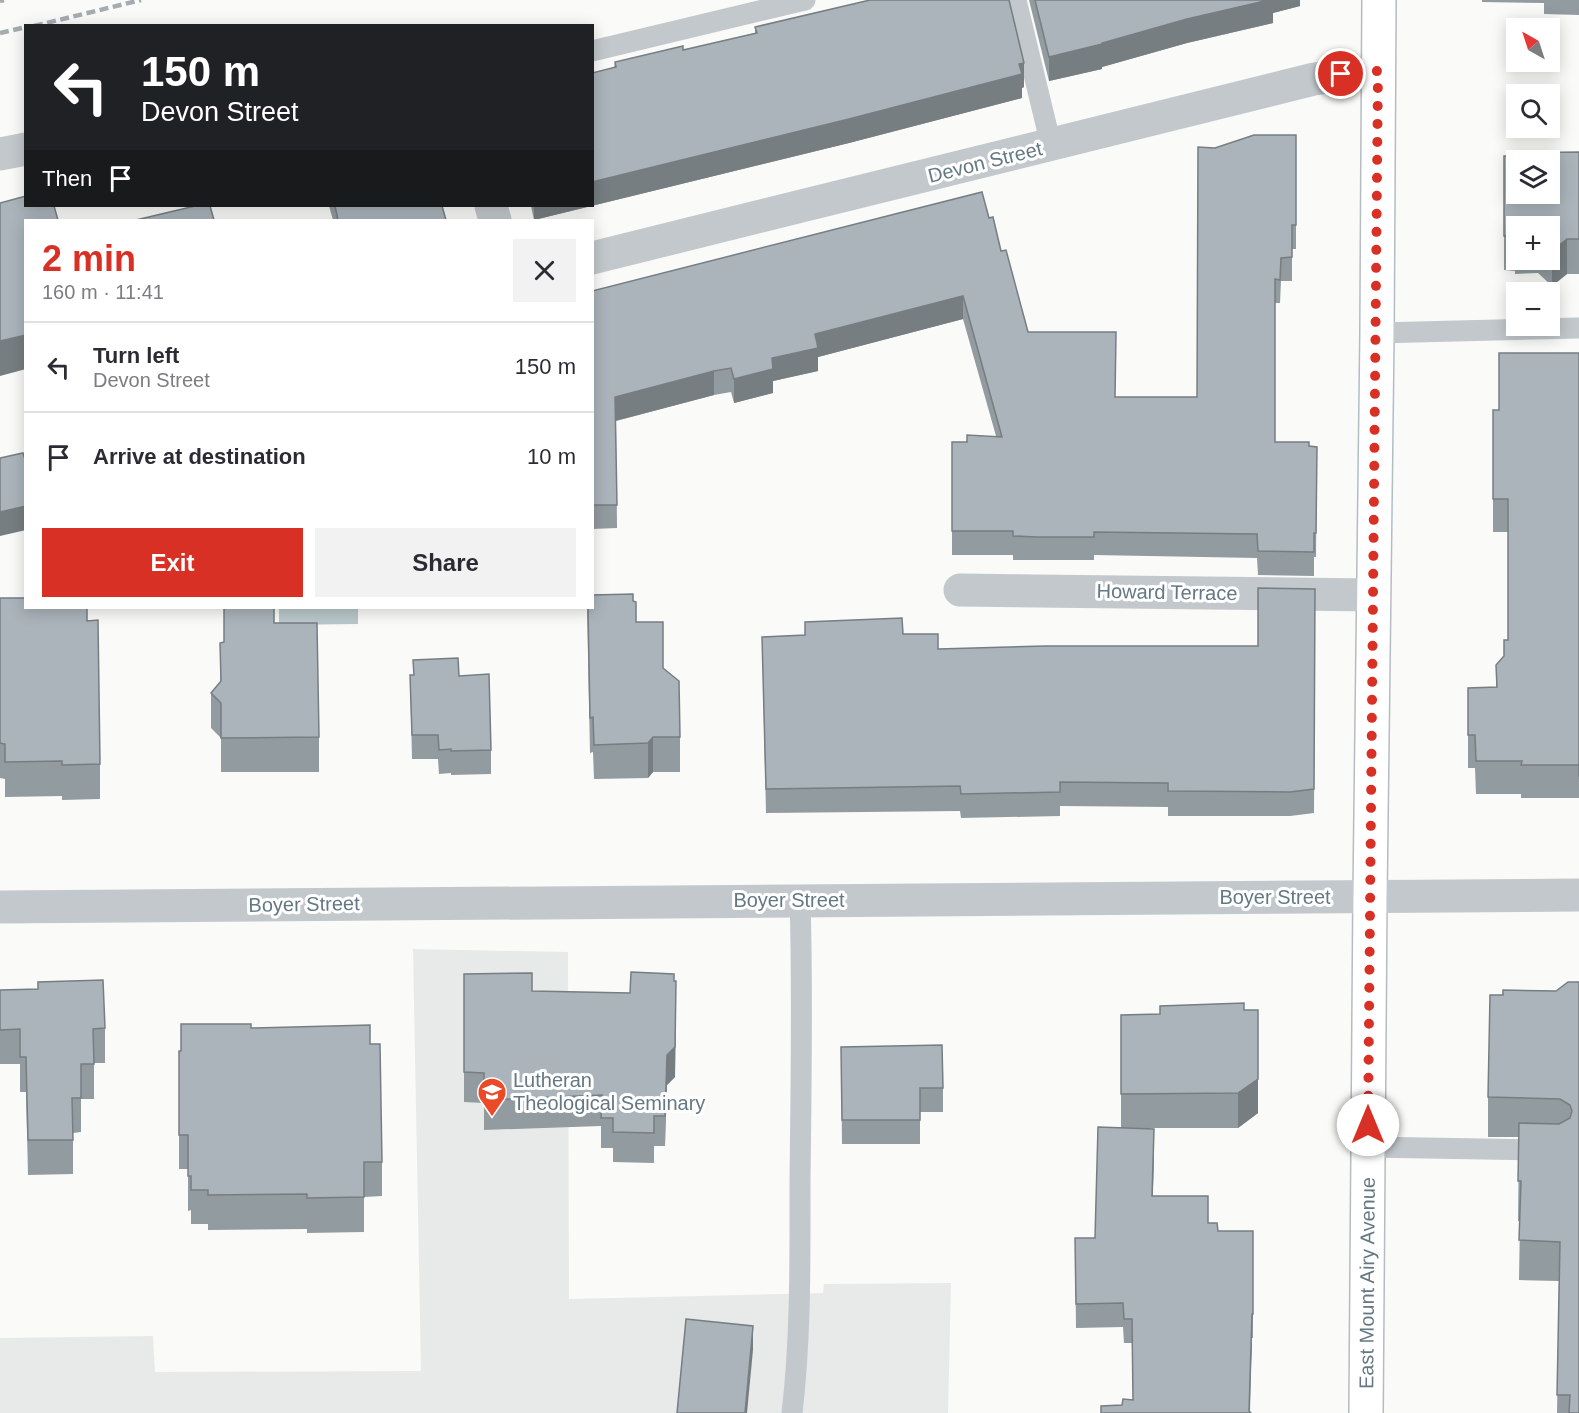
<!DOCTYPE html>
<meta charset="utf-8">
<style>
:root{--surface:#fff;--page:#f2f2f3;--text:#2b2b33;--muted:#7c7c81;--line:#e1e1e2;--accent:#d93025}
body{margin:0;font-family:Arial,sans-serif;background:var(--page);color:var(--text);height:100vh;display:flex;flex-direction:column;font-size:22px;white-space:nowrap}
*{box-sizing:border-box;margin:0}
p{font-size:20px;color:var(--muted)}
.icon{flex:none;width:33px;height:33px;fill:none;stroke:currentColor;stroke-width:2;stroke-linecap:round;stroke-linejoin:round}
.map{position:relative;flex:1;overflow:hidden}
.panel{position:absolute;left:24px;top:219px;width:570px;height:390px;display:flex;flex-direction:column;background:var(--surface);border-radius:0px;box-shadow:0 3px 15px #0003}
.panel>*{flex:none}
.guide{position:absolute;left:24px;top:24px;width:570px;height:183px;border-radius:0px;box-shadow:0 3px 15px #0003;background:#202124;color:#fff;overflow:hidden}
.needle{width:39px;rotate:321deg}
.tools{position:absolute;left:1506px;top:18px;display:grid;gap:12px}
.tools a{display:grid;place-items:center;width:54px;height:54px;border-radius:0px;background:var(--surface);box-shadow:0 3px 15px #0003;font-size:30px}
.pin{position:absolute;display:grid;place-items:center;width:51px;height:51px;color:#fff;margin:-26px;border:3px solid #fff;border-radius:50%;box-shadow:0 2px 6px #0007}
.me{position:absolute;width:66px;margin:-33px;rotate:0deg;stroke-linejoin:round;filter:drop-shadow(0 0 4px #0008)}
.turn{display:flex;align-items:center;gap:21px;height:126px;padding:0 18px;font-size:27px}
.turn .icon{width:78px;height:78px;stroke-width:2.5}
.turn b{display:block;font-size:42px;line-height:51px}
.then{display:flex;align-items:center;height:57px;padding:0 18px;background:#0003;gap:12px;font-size:22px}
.round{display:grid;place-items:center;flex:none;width:63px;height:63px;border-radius:0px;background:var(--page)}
.head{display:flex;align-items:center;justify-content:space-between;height:102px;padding:0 18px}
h1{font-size:36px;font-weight:700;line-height:45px;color:var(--accent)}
.action{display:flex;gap:12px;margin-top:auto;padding:12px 18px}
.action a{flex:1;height:69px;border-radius:0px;background:var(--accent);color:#fff;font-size:24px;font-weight:700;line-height:69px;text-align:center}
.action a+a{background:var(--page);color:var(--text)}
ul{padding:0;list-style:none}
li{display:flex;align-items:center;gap:18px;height:90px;padding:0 18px;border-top:2px solid var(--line)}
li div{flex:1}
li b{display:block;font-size:22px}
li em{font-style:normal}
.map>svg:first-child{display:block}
.built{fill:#e8eae9}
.water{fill:#bac8cb}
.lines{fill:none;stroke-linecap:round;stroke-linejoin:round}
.secondary-casing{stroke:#b5bcc1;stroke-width:36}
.lane{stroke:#c3c8cc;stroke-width:21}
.street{stroke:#c3c8cc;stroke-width:33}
.secondary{stroke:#fff;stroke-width:33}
.rail{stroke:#a4acb2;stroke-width:4.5;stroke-dasharray:9 4.5;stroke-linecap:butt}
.wall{fill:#929ba0;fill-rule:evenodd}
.shaded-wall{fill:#777e82}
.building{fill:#aab4ba;stroke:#777e82;stroke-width:1.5;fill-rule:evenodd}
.route{stroke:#d93025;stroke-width:10;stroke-dasharray:0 18}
.labels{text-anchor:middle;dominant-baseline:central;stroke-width:6;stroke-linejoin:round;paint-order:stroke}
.street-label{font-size:20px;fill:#647884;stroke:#fff}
.poi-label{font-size:20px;fill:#647884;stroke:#fff;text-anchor:start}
</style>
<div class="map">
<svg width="1579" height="1413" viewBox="0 0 1579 1413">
<rect width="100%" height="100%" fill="#fafaf8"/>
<!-- built -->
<polygon class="built" points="413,949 568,952 569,1299 823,1293 824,1284 951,1283 948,1413 0,1413 0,1338 153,1336 155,1372 421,1371"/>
<!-- water -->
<polygon class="water" points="279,608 358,608 358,624 279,625"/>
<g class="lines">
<!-- secondary casing -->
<g class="secondary-casing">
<g id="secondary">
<path id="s1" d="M1366,1413L1370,896L1377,333L1379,0"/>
</g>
</g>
<!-- lane -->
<g class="lane">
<polyline points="1016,0 1051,145"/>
<polyline points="592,51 805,0"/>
<polyline points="1377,333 1579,328"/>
<polyline points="1368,1147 1547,1150"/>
<path d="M792,1413C801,1337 800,1258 800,1182C801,1088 803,994 800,900"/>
</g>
<!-- street -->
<g class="street">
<polyline points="0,154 26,149"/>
<polyline points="491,206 495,220"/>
<polyline points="592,258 1314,79 1378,71"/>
<polyline points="960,590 1374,595"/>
<polyline points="0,907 1579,895"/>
</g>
<!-- secondary -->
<use href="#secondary" class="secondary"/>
<!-- rail -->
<g class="rail">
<polyline points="0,1 4,0"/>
<polyline points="34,26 141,0"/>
<polyline points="0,33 26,27"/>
</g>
</g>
<!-- wall -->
<g class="wall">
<polygon points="1029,0 1300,0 1300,6 1273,13 1273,23 1187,43 1102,67 1102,69 1049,81"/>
<polygon points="1482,0 1579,0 1579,15 1544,14 1544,3 1482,2"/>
<polygon points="755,27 1024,87 1022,88 1022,98 849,143 534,220 531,206 592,206 615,62 683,50 755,33"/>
<polygon points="1296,135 1296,249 1292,249 1292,281 1281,281 1280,303 1275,303 1275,442 1317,447 1316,557 1314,557 1314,576 1258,575 1257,558 1094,555 1094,560 1013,560 1013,555 952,555 952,442 967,442 996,436 963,319 818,357 818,371 773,381 773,393 734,403 731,392 714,395 616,421 617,528 592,529 592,291 989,218 1028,332 1115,397 1197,397 1215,148"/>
<path d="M1579,152V274H1567L1552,286L1538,273L1515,274V271L1504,270V156ZM1516,226H1550V260H1516Z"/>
<polygon points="329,206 442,206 446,220 333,220"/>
<polygon points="1579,353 1579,809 1579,798 1521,798 1521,794 1476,794 1475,768 1468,768 1468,688 1496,687 1496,665 1504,656 1508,640 1508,532 1493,532 1493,410 1499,410"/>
<polygon points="1315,589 1314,813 1290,816 1168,816 1168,807 1060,806 1060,816 961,818 960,811 766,813 762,637 903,634 938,649 1258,646"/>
<polygon points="0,598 87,621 100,764 100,799 62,800 62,796 5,797 5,779 0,778"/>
<polygon points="633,601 636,622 663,668 680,737 680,772 653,772 648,778 594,779 593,752 590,753 587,608"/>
<polygon points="274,623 319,737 319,772 221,772 221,738 211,728 211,693 220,682 224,642"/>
<polygon points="410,675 491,750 491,774 451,775 451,773 439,774 438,759 412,759"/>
<polygon points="464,974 532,991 630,993 674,981 676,1011 675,1077 667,1085 665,1146 654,1146 654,1163 613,1162 613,1148 601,1148 601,1126 484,1130 484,1103 464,1102"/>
<polygon points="1568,982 1579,1413 1557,1413 1559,1281 1519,1280 1520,1221 1518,1221 1519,1137 1488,1137 1488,1097 1503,990 1556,991"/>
<polygon points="0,990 105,1028 105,1063 94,1063 94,1099 81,1099 81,1132 73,1133 73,1174 28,1175 26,1092 20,1092 20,1064 0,1064"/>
<polygon points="1244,1003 1244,1010 1258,1010 1258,1113 1238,1128 1134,1128 1154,1129 1153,1196 1208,1196 1208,1223 1217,1223 1218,1231 1253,1231 1253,1338 1252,1338 1250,1412 1251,1413 1101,1413 1101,1406 1122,1405 1123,1399 1133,1400 1132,1343 1124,1343 1123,1327 1076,1328 1075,1238 1095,1238 1098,1127 1121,1128 1121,1015 1160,1014 1160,1006"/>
<polygon points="251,1028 370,1044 382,1162 382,1196 364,1197 364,1232 307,1233 307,1229 208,1230 208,1224 191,1224 191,1210 188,1211 188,1169 179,1169 179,1051 181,1051"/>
<polygon points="841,1047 943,1088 943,1112 920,1112 920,1144 842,1144"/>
</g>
<!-- shaded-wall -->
<g class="shaded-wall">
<polygon points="1269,0 1300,0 1300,6 1273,13 1273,23 1187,43 1102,67 1102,69 1049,81 1049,57 1187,19"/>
<polygon points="1024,63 1024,87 1022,88 1022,98 849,143 534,220 534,206 592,206 592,182"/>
<polygon points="1567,239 1567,274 1552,286 1552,251"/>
<polygon points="963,296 963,319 818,357 818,371 773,381 773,393 734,403 734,379 815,334"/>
<polygon points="26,335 26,369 0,376 0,341"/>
<polygon points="714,371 714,395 615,421 615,397"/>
<polygon points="26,506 26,530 0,536 0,512"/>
<polygon points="653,737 653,772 648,778 648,743"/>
<polygon points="676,981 675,1077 667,1085 665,1146 667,1055"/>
<polygon points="1258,1079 1258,1113 1238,1128 1238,1093"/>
<polygon points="1154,1129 1154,1153 1152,1220 1152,1196"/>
<polygon points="1252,1314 1252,1338 1249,1413"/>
<polygon points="753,1326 753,1350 747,1413 745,1413"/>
</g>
<!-- building -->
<g class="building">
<polygon points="870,0 1009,0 1024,63 1019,64 1022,74 849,119 592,182 592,73 616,67 615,62 683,46 683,50 757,33 755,27"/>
<polygon points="1035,0 1269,0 1187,19 1102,43 1102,44 1049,57"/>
<polygon points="1254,135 1296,135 1296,225 1292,225 1292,257 1281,258 1280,280 1275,279 1275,442 1309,442 1309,446 1317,447 1316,533 1314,533 1314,552 1258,551 1257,534 1094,532 1094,537 1037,537 1013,536 1013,531 952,531 952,442 967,442 967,435 1002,437 963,296 815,334 818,348 772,358 773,369 734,379 731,368 714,371 615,397 617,505 592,505 592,291 982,192 989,218 993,217 1001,251 1006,250 1028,332 1116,332 1115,397 1197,397 1198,147 1215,148"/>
<path d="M1579,152V239H1567L1552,251L1550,249V226H1516V239H1515V236H1504V156H1516V153ZM1516,160H1550V194H1516Z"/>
<polygon points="26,196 26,206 54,206 58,220 26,220 26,335 0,341 0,203"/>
<polygon points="195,206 210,206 214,220 136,220"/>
<polygon points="335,206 442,206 446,220 338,220"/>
<polygon points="1499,353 1579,353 1579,777 1579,765 1521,765 1522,761 1476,761 1475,735 1468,735 1468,688 1497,687 1496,665 1504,656 1504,640 1508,640 1508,499 1493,499 1493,410 1499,410"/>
<polygon points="23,453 26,463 26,506 0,512 0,458"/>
<polygon points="1258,588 1315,589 1314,789 1290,792 1168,791 1168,783 1060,782 1060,792 961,794 960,786 766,789 762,637 805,635 805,622 902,618 903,634 938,634 938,649 1045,646 1258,646"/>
<polygon points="633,594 633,601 636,602 636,622 663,622 663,668 679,681 680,737 653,737 648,743 594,745 593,717 590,718 588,608 592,608 592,595"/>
<polygon points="0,598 26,598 26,608 87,608 87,621 98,620 100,764 62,765 62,761 5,762 5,744 0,743"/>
<polygon points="224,608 274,608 274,623 317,623 319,737 221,738 221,703 211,693 221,681 220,643 224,642"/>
<polygon points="458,658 459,676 489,674 491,750 451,751 451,749 439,750 438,735 412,735 410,675 414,675 413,660"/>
<polygon points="631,972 674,974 674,981 676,981 675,1047 667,1055 665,1116 654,1116 654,1133 613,1132 613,1118 601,1118 602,1095 484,1100 484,1073 464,1072 464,974 532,973 532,991 630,993"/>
<polygon points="103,980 105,1028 93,1029 94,1064 81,1064 81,1098 72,1098 73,1140 28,1140 26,1057 20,1057 20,1029 0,1030 0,990 38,989 38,982"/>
<polygon points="1568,982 1579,982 1579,1413 1569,1413 1570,1395 1557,1395 1560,1242 1519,1240 1521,1181 1518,1181 1519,1123 1559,1124 1570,1118 1572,1111 1570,1105 1560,1099 1488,1097 1490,995 1503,995 1503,990 1556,991"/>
<polygon points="1244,1003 1244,1010 1258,1010 1258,1079 1238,1093 1121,1094 1121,1015 1160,1014 1160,1006"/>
<polygon points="181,1024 251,1024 251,1028 370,1025 370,1044 380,1044 382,1162 364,1162 364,1197 307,1198 307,1194 208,1195 208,1190 191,1190 191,1176 188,1176 188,1135 179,1135 179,1051 181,1051"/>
<polygon points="942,1045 943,1088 920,1088 920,1120 842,1120 841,1047"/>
<polygon points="1098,1127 1154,1129 1152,1196 1208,1196 1208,1223 1217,1223 1218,1231 1253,1231 1253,1314 1252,1314 1249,1411 1251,1413 1101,1413 1101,1406 1122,1405 1123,1399 1133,1400 1132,1319 1124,1319 1123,1303 1076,1304 1075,1238 1095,1238"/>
<polygon points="686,1319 753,1326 745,1413 677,1413"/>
</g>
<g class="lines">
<!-- route -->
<polyline class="route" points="1341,74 1378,71 1368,1125"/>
</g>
<!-- icons -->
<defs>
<g id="school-pin" transform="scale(1.5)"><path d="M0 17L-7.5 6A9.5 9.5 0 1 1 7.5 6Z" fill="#eb4927" stroke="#fff"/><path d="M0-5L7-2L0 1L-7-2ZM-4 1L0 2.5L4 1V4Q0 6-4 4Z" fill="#fff"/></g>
</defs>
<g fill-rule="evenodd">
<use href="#school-pin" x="492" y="1092"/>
</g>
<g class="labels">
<!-- street labels -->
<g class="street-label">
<text transform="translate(985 162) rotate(-14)">Devon Street</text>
<text transform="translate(1167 592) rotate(1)">Howard Terrace</text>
<text x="1275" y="897">Boyer Street</text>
<text x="789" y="900">Boyer Street</text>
<text transform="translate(304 904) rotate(-1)">Boyer Street</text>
<text stroke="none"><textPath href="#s1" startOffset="130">East Mount Airy Avenue</textPath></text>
</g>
<!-- poi labels -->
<g class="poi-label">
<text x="513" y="1080">Lutheran<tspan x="513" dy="23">Theological Seminary</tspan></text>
</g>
</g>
</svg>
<div class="tools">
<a><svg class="needle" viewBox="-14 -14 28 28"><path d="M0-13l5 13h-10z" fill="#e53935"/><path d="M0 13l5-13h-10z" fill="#7c7c81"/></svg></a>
<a><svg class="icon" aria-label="search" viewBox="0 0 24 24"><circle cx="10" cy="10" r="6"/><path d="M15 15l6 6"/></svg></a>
<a><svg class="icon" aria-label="layers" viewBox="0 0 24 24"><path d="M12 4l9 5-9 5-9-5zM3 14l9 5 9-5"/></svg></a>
<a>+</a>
<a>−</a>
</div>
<div class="pin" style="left:1341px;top:74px;background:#d93025"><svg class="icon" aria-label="arrive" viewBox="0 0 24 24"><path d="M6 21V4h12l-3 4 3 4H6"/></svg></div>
<svg class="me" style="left:1368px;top:1125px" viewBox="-20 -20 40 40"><circle r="19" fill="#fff"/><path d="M0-13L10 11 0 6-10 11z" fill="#d93025"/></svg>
<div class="guide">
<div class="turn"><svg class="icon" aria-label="left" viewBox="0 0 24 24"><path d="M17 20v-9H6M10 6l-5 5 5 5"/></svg><div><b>150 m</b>Devon Street</div></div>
<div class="then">Then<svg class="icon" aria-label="arrive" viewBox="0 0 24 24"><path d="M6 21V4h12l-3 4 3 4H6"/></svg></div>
</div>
<section class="panel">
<div class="head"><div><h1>2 min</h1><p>160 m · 11:41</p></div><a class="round"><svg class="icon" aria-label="close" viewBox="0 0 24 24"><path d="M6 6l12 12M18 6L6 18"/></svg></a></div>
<ul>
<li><svg class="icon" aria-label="left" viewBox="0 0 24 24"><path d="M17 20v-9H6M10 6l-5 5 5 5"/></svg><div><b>Turn left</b><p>Devon Street</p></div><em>150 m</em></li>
<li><svg class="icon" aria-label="arrive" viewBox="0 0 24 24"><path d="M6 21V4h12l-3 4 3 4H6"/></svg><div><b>Arrive at destination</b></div><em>10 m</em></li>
</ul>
<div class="action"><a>Exit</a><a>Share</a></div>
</section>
</div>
